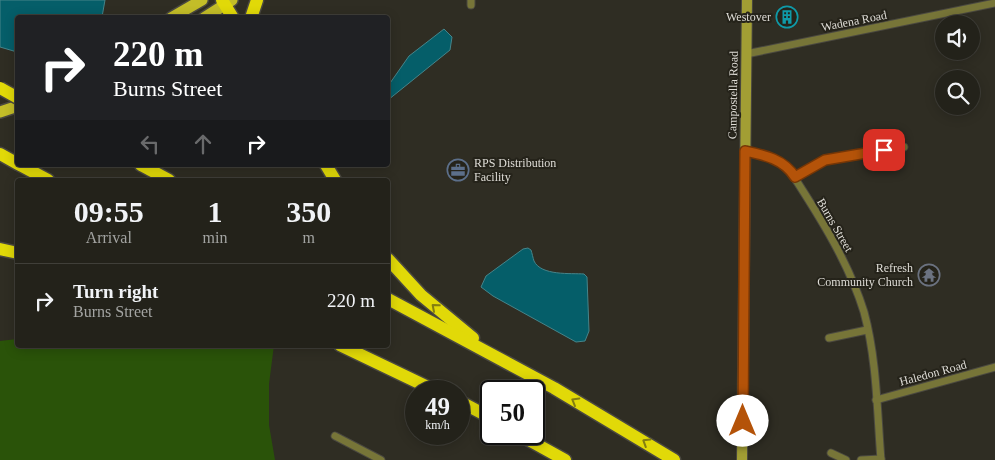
<!DOCTYPE html>
<style>
:root{--surface:#23221a;--page:#2f2f27;--text:#f1f3f6;--muted:#a3a4a2;--line:#403f39}
body{margin:0;font-family:"Times New Roman",serif;background:var(--page);color:var(--text);height:100vh;display:flex;flex-direction:column;font-size:19px;white-space:nowrap}
*{box-sizing:border-box;margin:0}
p{font-size:16px;color:var(--muted)}
.icon{flex:none;width:28px;height:28px;fill:none;stroke:currentColor;stroke-width:2;stroke-linecap:round;stroke-linejoin:round}
.map{position:relative;flex:1;overflow:hidden}
.details{position:absolute;left:15px;top:178px;width:375px;height:170px;display:flex;flex-direction:column;background:var(--surface);border-radius:5px;box-shadow:0 2px 12px #0003,0 0 0 1px var(--line)}
.details>*{flex:none}
.top-card{position:absolute;left:15px;top:15px;width:375px;height:152px;border-radius:5px;box-shadow:0 2px 12px #0003,0 0 0 1px var(--line);background:#202124;color:#fff;overflow:hidden}
.tools{position:absolute;left:935px;top:15px;display:grid;gap:10px}
.tools a{display:grid;place-items:center;width:45px;height:45px;border-radius:50%;background:var(--surface);box-shadow:0 2px 12px #0003,0 0 0 1px var(--line);font-size:25px}
.speed{position:absolute;left:405px;top:380px;display:flex;gap:10px;font-size:25px;font-weight:700;text-align:center}
.speed>*{display:grid;place-content:center;width:65px;height:65px;border-radius:50%;background:var(--surface);box-shadow:0 2px 12px #0003,0 0 0 1px var(--line);line-height:1}
.speed small{font-size:12px;font-weight:400}
.speed .limit{border:2px solid #111;border-radius:8px;background:#fff;color:#111}
.pin{position:absolute;display:grid;place-items:center;width:42px;height:42px;color:#fff;margin:-21px;border-radius:10px;box-shadow:0 2px 8px #0006}
.me{position:absolute;width:55px;margin:-28px;rotate:0deg;stroke-linejoin:round;filter:drop-shadow(0 0 4px #0008)}
.turn{display:flex;align-items:center;gap:18px;height:105px;padding:0 15px;font-size:22px}
.turn .icon{width:65px;height:65px;stroke-width:2.5}
.turn b{display:block;font-size:35px;line-height:42px}
.lanes{display:flex;align-items:center;height:48px;padding:0 15px;background:#0003;justify-content:center;gap:25px;direction:ltr}
.lanes .off{opacity:.35}
.eta{display:flex;justify-content:space-evenly;align-items:center;height:85px;text-align:center}
.eta b{font-size:30px;font-weight:600;line-height:35px}
ul{padding:0;list-style:none}
li{display:flex;align-items:center;gap:15px;height:75px;padding:0 15px;border-top:1px solid var(--line)}
li div{flex:1}
li b{display:block;font-size:19px}
li em{font-style:normal}
.map>svg:first-child{display:block}
.green{fill:#2a5309}
.water{fill:#055e69;stroke:#46848a}
.lines{fill:none;stroke-linecap:round;stroke-linejoin:round}
.street-casing{stroke:#4b4940;stroke-width:9}
.secondary-casing{stroke:#4b4940;stroke-width:12}
.primary-casing{stroke:#4b4940;stroke-width:14}
.highway-casing{stroke:#4b4940;stroke-width:15}
.street{stroke:#777538;stroke-width:7}
.secondary{stroke:#a29e34;stroke-width:10}
.primary{stroke:#c3bd28;stroke-width:11}
.highway{stroke:#e1d908;stroke-width:12}
.highway-bridge-casing{stroke:#4b4940;stroke-width:15;stroke-linecap:butt}
.highway-bridge{stroke:#e1d908;stroke-width:12}
.oneway{stroke:#837e11}
.route-casing{stroke:#753606;stroke-width:12}
.route{stroke:#b45309;stroke-width:9}
.labels{text-anchor:middle;dominant-baseline:central;stroke-width:4;stroke-linejoin:round;paint-order:stroke}
.poi-label{font-size:12px;fill:#dfddd7;stroke:#25231a;text-anchor:end}
.street-label{font-size:12px;fill:#dfddd7;stroke:#25231a}
</style>
<div class="map">
<svg width="995" height="460" viewBox="0 0 995 460">
<rect width="100%" height="100%" fill="#2f2d23"/>
<!-- green -->
<polygon class="green" points="17,339 18,345 274,345 269,384 269,425 275,460 0,460 0,341"/>
<!-- water -->
<g class="water">
<polygon points="0,0 105,0 102,17 18,18 17,52 0,47"/>
<polygon points="444,29 452,37 450,50 388,100 388,86 409,56"/>
<path d="M528,248L531,250C532,253 533,258 534,261C541,276 571,273 584,274L587,277L589,331L585,341L576,342L493,296L481,287L486,276L523,249Z"/>
</g>
<g class="lines">
<!-- street casing -->
<g class="street-casing">
<g id="street">
<polyline points="471,0 471,5"/>
<polyline points="746,54 995,3"/>
<path d="M745,151C765,155 779,159 792,174C820,217 849,263 864,312C877,360 877,411 881,460"/>
<polyline points="795,177 828,159 904,147"/>
<polyline points="829,338 867,330"/>
<polyline points="876,400 995,367"/>
<polyline points="335,436 381,460"/>
<polyline points="831,453 846,460"/>
<polyline points="861,460 881,459"/>
</g>
</g>
<!-- secondary casing -->
<g class="secondary-casing">
<polyline id="secondary" points="742,460 747,0"/>
</g>
<!-- primary casing -->
<g class="primary-casing">
<g id="primary">
<polyline points="171,18 202,0"/>
<polyline points="204,18 232,0"/>
<polyline points="0,112 18,106"/>
</g>
</g>
<!-- highway casing -->
<g class="highway-casing">
<g id="highway">
<polyline points="222,0 233,18"/>
<polyline points="251,18 257,0"/>
<polyline points="0,154 18,164"/>
<polyline points="20,165 48,180"/>
<polyline points="141,165 169,180"/>
<polyline points="326,165 335,180"/>
<polyline points="0,249 18,253"/>
<polyline points="388,259 421,295 473,338"/>
<polyline points="388,299 554,388 674,460"/>
<polyline points="340,345 436,391"/>
<polyline points="459,401 491,418"/>
<polyline points="518,434 565,460"/>
</g>
</g>
<!-- street -->
<use href="#street" class="street"/>
<!-- secondary -->
<use href="#secondary" class="secondary"/>
<!-- primary -->
<use href="#primary" class="primary"/>
<!-- highway -->
<use href="#highway" class="highway"/>
<!-- highway-bridge casing -->
<g class="highway-bridge-casing">
<polyline id="highway-bridge" points="0,88 18,98"/>
</g>
<!-- highway-bridge -->
<use href="#highway-bridge" class="highway-bridge"/>
</g>
<!-- one-way arrows -->
<defs><path id="oneway-chevron" d="M-2-3.5L2.5 0L-2 3.5" fill="none" stroke-width="1.6" stroke-linecap="round" stroke-linejoin="round" transform="scale(1.25)"/></defs>
<g class="oneway">
<use href="#oneway-chevron" transform="translate(435 307) rotate(-139)"/>
<use href="#oneway-chevron" transform="translate(575 401) rotate(-150)"/>
<use href="#oneway-chevron" transform="translate(646 442) rotate(-148)"/>
</g>
<g class="lines">
<!-- route casing -->
<g class="route-casing">
<path id="route" d="M743,421L745,151C764,155 784,159 795,177L825,160L884,150"/>
</g>
<!-- route -->
<use href="#route" class="route"/>
</g>
<!-- icons -->
<defs>
<g id="building-ring" transform="scale(1.125)"><circle r="9.5" fill="#25231a" stroke="#0f9aa8" stroke-width="1.5"/><path d="M-4-6H4V6H1V3H-1V6H-4ZM-2.5-4.3h1.7v1.8h-1.7ZM.8-4.3h1.7v1.8H.8ZM-2.5-1h1.7V.8h-1.7ZM.8-1h1.7V.8H.8Z" fill="#0f9aa8"/></g>
<g id="office-ring" transform="scale(1.125)"><circle r="9.5" fill="#25231a" stroke="#5c6f8a" stroke-width="1.5"/><path d="M-6-3h4V-5.5h4V-3h4V5H-6ZM-1-4.5V-3h2v-1.5ZM-6 0V1H6V0Z" fill="#5c6f8a"/></g>
<g id="temple-ring" transform="scale(1.125)"><circle r="9.5" fill="#25231a" stroke="#6b7280" stroke-width="1.5"/><path d="M0-6L5-2H3V0L6.5 2.5H4V6H1.5V3h-3V6H-4V2.5H-6.5L-3 0V-2H-5Z" fill="#6b7280"/></g>
</defs>
<g fill-rule="evenodd">
<use href="#building-ring" x="787" y="17"/>
<use href="#office-ring" x="458" y="170"/>
<use href="#temple-ring" x="929" y="275"/>
</g>
<g class="labels">
<!-- poi labels -->
<g class="poi-label">
<text x="771" y="17">Westover</text>
<text x="474" y="163" text-anchor="start">RPS Distribution<tspan x="474" dy="14">Facility</tspan></text>
<text x="913" y="268">Refresh<tspan x="913" dy="14">Community Church</tspan></text>
</g>
<!-- street labels -->
<g class="street-label">
<text transform="translate(854 21) rotate(-11)">Wadena Road</text>
<text transform="translate(733 95) rotate(-89)">Campostella Road</text>
<text transform="translate(835 225) rotate(60)">Burns Street</text>
<text transform="translate(933 373) rotate(-15)">Haledon Road</text>
</g>
</g>
</svg>
<div class="tools">
<a><svg class="icon" aria-label="sound" viewBox="0 0 24 24"><path d="M4 9h4l5-4v14l-5-4H4zM17 9q2 3 0 6"/></svg></a>
<a><svg class="icon" aria-label="search" viewBox="0 0 24 24"><circle cx="10" cy="10" r="6"/><path d="M15 15l6 6"/></svg></a>
</div>
<div class="speed"><div>49<small>km/h</small></div><div class="limit">50</div></div>
<div class="pin" style="left:884px;top:150px;background:#d93025"><svg class="icon" aria-label="arrive" viewBox="0 0 24 24"><path d="M6 21V4h12l-3 4 3 4H6"/></svg></div>
<svg class="me" style="left:743px;top:421px" viewBox="-20 -20 40 40"><circle r="19" fill="#fff"/><path d="M0-13L10 11 0 6-10 11z" fill="#b45309"/></svg>
<div class="top-card">
<div class="turn"><svg class="icon" aria-label="right" viewBox="0 0 24 24"><path d="M7 20v-9h11M14 6l5 5-5 5"/></svg><div><b>220 m</b>Burns Street</div></div>
<div class="lanes"><svg class="icon off" aria-label="left" viewBox="0 0 24 24"><path d="M17 20v-9H6M10 6l-5 5 5 5"/></svg><svg class="icon off" aria-label="ahead" viewBox="0 0 24 24"><path d="M12 20V5M6 11l6-6 6 6"/></svg><svg class="icon" aria-label="right" viewBox="0 0 24 24"><path d="M7 20v-9h11M14 6l5 5-5 5"/></svg></div>
</div>
<section class="details">
<div class="eta">
<div><b>09:55</b><p>Arrival</p></div>
<div><b>1</b><p>min</p></div>
<div><b>350</b><p>m</p></div>
</div>
<ul>
<li><svg class="icon" aria-label="right" viewBox="0 0 24 24"><path d="M7 20v-9h11M14 6l5 5-5 5"/></svg><div><b>Turn right</b><p>Burns Street</p></div><em>220 m</em></li>
</ul>
</section>
</div>
